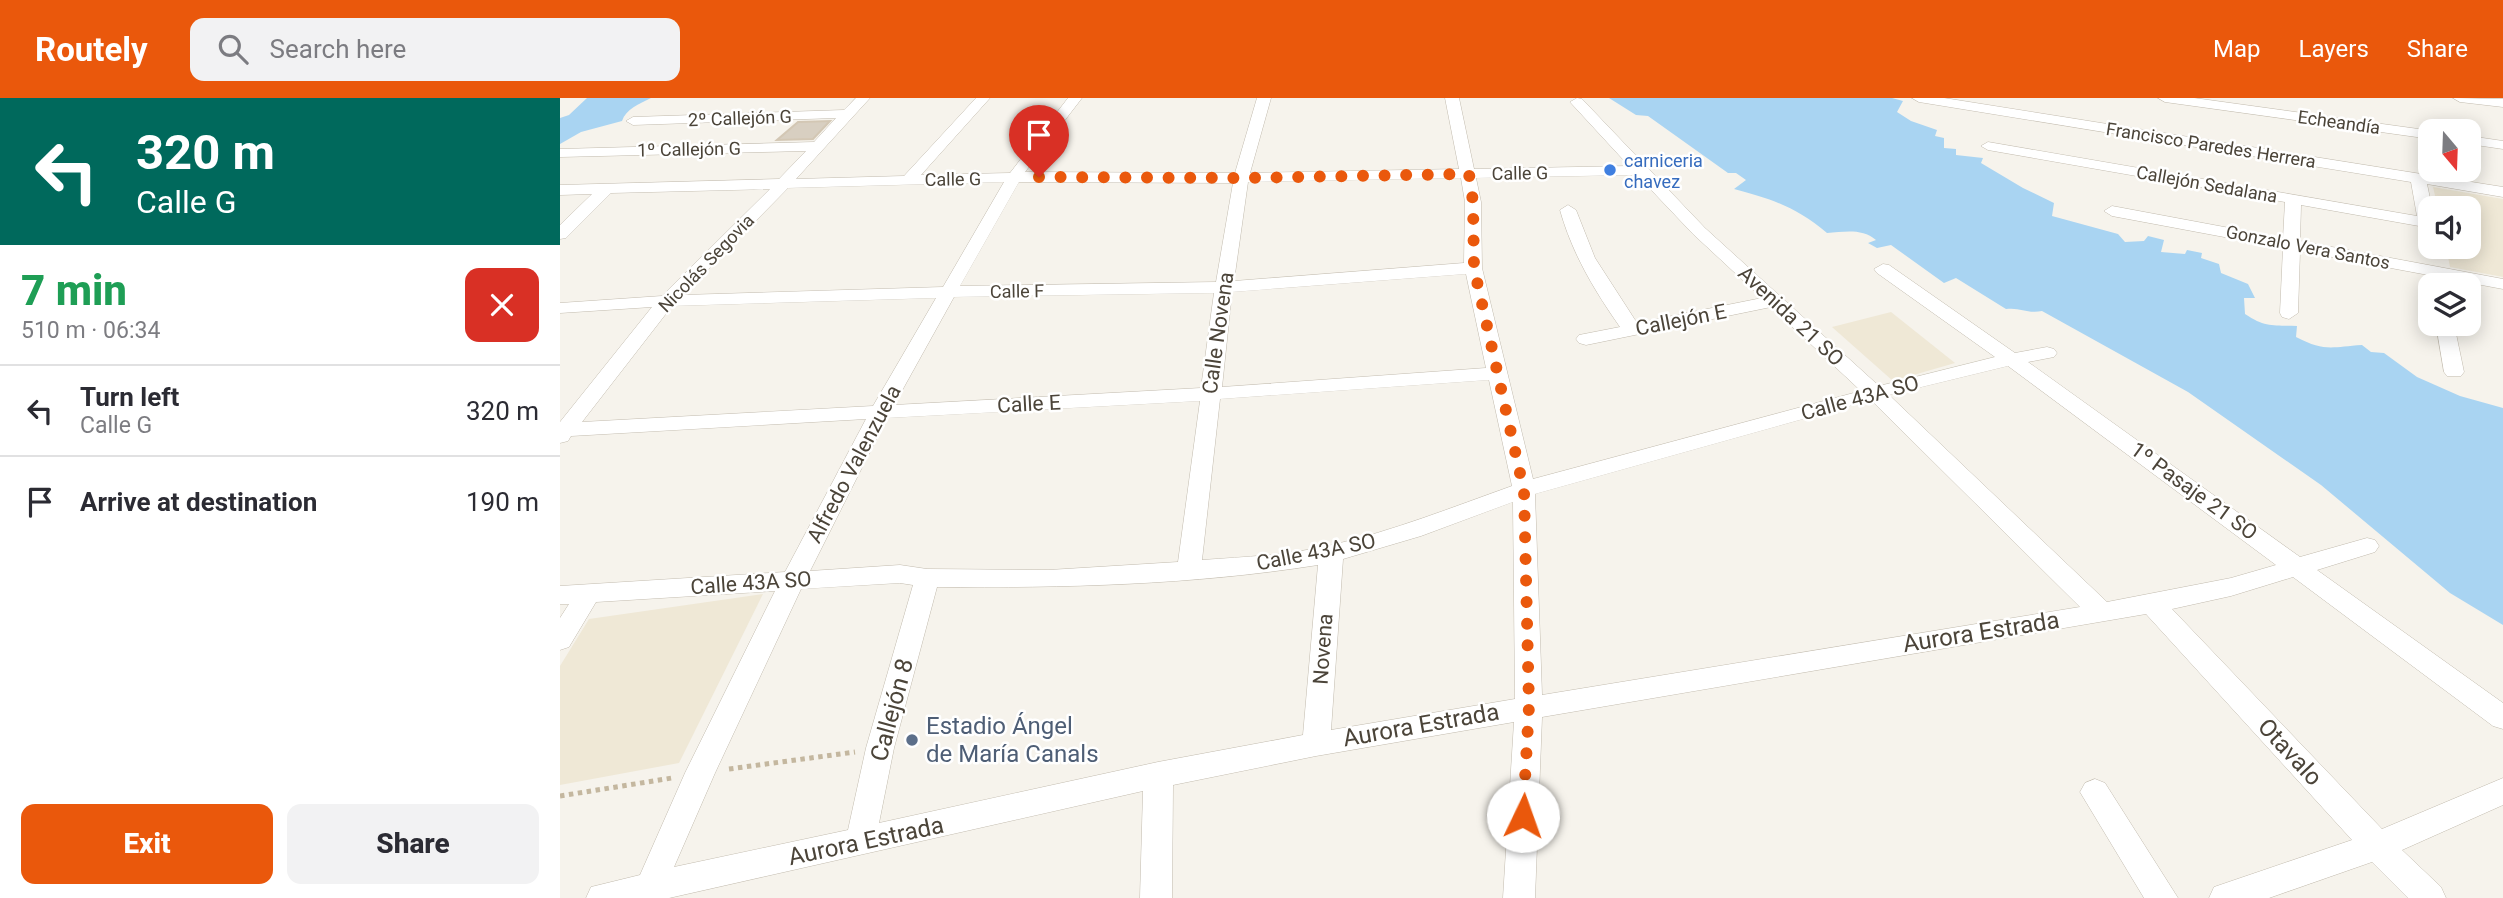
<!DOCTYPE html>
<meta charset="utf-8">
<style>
:root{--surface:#fff;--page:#f2f2f3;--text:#2b2b33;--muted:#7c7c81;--line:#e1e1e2;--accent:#ea580c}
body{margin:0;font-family:Roboto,sans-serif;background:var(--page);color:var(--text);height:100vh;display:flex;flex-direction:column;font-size:26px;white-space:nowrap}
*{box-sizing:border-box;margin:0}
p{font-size:23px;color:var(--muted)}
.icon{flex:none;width:38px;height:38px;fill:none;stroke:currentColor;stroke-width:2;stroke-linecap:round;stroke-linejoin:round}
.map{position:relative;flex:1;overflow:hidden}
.drawer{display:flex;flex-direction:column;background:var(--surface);width:560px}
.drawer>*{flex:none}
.hud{background:#00695c;color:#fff;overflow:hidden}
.needle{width:46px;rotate:161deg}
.buttons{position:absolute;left:1858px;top:21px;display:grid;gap:14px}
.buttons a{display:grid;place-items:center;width:63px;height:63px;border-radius:14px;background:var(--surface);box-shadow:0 4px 18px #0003;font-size:35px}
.pin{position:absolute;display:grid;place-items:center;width:60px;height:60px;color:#fff;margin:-72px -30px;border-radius:50% 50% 50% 0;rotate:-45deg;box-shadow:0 0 7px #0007}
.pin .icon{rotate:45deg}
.me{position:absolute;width:77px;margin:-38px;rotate:3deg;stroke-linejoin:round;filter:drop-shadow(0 0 5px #0008)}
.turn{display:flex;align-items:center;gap:24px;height:147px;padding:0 21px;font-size:32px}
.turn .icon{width:91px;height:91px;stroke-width:2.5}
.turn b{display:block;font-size:49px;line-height:60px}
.round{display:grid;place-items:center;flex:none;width:74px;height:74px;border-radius:14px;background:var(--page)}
.headline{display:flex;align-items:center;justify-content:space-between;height:119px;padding:0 21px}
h1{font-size:42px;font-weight:800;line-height:52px;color:#1e9e55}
.primary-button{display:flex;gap:14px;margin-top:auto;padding:14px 21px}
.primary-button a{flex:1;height:80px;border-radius:14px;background:var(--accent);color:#fff;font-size:28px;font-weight:800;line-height:80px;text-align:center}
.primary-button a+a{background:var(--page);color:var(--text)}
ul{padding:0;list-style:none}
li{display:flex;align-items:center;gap:21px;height:91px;padding:0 21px;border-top:2px solid var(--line)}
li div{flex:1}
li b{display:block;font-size:26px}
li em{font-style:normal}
header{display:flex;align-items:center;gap:42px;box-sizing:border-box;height:98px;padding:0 35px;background:var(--accent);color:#fff}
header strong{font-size:33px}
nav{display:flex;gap:38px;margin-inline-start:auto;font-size:24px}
.search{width:490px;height:63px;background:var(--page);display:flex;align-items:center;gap:18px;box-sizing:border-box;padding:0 24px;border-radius:14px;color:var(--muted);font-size:26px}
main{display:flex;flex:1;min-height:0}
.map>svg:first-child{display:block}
.education{fill:#efe8d6}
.water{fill:#a9d4f2}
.building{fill:#d8cfc1;stroke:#d3c7b4;stroke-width:2}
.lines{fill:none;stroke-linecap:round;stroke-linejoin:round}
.street-casing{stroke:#c2bbae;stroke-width:1}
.path{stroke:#c4b79f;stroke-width:5;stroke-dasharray:4.5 4.5;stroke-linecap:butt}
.street{fill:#fff;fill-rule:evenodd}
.route{stroke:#ea580c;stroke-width:12;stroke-dasharray:0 21.6}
.shop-dot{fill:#3f7fe0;stroke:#fff;stroke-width:2.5}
.service-dot{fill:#5c6f8a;stroke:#fff;stroke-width:2.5}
.labels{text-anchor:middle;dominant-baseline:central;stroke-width:5;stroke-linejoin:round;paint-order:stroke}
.far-street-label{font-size:18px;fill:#4b4439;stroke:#fff}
.far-shop-label{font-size:18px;fill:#366cbe;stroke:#fff;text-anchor:start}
.street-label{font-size:21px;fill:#4b4439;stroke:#fff}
.near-street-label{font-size:24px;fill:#4b4439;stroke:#fff}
.near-service-label{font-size:24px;fill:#4e5e75;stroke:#fff;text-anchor:start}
</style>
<header>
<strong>Routely</strong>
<div class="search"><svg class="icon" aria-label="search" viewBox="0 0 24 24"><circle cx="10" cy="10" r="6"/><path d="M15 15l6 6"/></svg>Search here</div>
<nav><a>Map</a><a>Layers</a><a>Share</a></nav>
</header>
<main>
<section class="drawer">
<div class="hud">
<div class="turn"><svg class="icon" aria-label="left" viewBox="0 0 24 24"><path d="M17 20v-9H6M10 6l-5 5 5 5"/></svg><div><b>320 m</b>Calle G</div></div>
</div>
<div class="headline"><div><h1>7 min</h1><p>510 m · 06:34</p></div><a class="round" style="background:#d93025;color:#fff"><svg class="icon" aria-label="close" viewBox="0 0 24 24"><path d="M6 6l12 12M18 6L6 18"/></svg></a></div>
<ul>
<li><svg class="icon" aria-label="left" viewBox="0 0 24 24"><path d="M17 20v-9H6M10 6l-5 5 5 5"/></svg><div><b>Turn left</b><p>Calle G</p></div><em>320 m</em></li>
<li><svg class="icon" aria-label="arrive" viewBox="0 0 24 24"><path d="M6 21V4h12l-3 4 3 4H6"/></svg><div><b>Arrive at destination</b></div><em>190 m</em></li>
</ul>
<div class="primary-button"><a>Exit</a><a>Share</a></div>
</section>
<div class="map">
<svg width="1943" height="800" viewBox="0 0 1943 800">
<rect width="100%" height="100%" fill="#f6f3ec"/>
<!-- education -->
<g class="education">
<polygon points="1873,89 1943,101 1943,179 1890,169 1886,149 1909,149 1909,110 1878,110"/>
<polygon points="1331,214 1395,265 1333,283 1272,229"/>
<polygon points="203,496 119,665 0,687 0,568 29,521"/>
</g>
<!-- water -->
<g class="water">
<path d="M27,0H91C79,6 66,11 62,23L21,34L0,46V20L9,17Z"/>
<path d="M1049,0H1332L1343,3L1337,14L1351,23L1377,32L1375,38L1384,40V50L1396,51V57L1423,60L1421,65L1463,90L1494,105L1492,118L1558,136L1565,144L1584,143L1588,138L1604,142L1601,154L1625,156L1627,152L1642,155L1641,160L1659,166L1661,175L1688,186L1695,200H1684L1685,216C1706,230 1713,227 1737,228L1736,239C1765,254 1771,249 1802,247L1811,254L1824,255L1857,279L1900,298L1943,310V527L1890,495L1761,387L1628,294L1482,213C1468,216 1460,209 1446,211L1396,180L1384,185L1331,147L1317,150L1308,145L1316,142C1302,130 1284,134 1267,135C1236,109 1212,101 1174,91L1186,82L1176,75H1168L1088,18L1076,17Z"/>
</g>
<!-- building -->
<polygon class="building" points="270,23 253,41 217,42 238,24"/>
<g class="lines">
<!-- street casing -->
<g class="street-casing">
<g id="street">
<path d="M296,0H310L236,81L344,78L416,0H430L361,77L450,75L508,0H522L465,74L675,75L697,0H711L690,75L899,71L885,0H899L914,71L1069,68L1010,4L1017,0L1022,1L1145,130L1319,288L1435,259L1317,175L1314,171L1323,166L1329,167L1455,255L1487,249L1494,251L1497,255L1494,259L1468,264L1740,459L1807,440L1815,442L1819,448L1815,454L1757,472L1943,605V631L1933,628L1733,479L1671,498L1612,511L1822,731L1943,680V707L1842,752L1881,789L1886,800H1848L1812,764L1709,800H1649L1654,789L1792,742L1586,516L982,619L975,800H943L954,624L756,658L613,687L612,800H580L583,693L109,800H26L31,789L80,777L125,675L215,493L36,504L9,549L0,552V520L9,506H0V488L225,474L306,321L11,338L8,343L0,345V324L92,209L0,215V205L102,198L210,91L51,95L6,140L0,141V127L32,96L0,97V87L219,81L246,53L0,59V51L254,44L276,20L73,27L66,23L73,19L284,12ZM1077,77L1133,136L1202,200L1077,225L1035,160L1016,112L1008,107L1000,112C1012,155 1034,192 1060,229L1019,237L1016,241L1019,245L1026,247L1211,209L1301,293L973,381L922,170L921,104L916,80ZM901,80L905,104L904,165L674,183L688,84ZM444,84L383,189L123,197L228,90ZM459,84L673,85L656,184L400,188ZM906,176L926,270L662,289L672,194ZM654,195L641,290L334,307L394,199ZM376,200L313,308L22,324L112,208ZM1448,268L1716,467L1671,480L1547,504L1329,297ZM929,282L952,388C893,409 833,433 772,447C729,457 685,459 642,462L660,301ZM1311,302L1520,509L982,597L975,396ZM640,303L618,464L489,472L367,471L340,467L250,473L327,320ZM953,404L955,601L771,632L783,461L861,438ZM758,467L743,637L598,664L319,725L334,650L377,489C504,490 632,487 758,467ZM340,485L353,487L306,650L288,732L114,769L155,675L241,491Z"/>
<polygon points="1352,0 1384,0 1943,89 1943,99 1867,86 1872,110 1871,149 1879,149 1877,152 1865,152 1859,128 1741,107 1740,143 1943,181 1943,191 1740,153 1738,215 1729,221 1722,219 1720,215 1723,150 1552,118 1544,113 1552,108 1723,140 1725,104 1428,52 1421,48 1428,44 1857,118 1851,84 1359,4"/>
<polygon points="1598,0 1634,0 1873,33 1871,33 1871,41 1605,4"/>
<polygon points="1893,0 1943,1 1943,9 1900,4"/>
<polygon points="1909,38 1943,43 1943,51 1909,46"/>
<polygon points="1876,226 1894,226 1904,274 1901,278 1887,278 1884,274"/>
<polygon points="1535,681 1545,685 1618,800 1584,800 1520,694 1525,685"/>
</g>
</g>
<!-- path -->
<g class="path">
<polyline points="169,671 295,654"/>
<polyline points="0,698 112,680"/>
</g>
<!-- street -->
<use href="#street" class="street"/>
</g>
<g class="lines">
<!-- route -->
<polyline class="route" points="479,79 681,80 909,76 913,104 914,170 964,393 969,608 963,718"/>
</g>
<!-- markers -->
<circle class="shop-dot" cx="1050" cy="72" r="7"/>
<circle class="service-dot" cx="352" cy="642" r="7"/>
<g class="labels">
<!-- far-street labels -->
<g class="far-street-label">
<text transform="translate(180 20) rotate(-2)">2º Callejón G</text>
<text transform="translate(1779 24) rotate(8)">Echeandía</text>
<text transform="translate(1651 47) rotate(9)">Francisco Paredes Herrera</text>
<text transform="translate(129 51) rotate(-1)">1º Callejón G</text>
<text transform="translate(960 75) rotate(-1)">Calle G</text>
<text transform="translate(393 81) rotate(-1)">Calle G</text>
<text transform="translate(1647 86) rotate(10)">Callejón Sedalana</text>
<text transform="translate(1748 149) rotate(11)">Gonzalo Vera Santos</text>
<text transform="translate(146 165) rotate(-46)">Nicolás Segovia</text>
<text transform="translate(457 193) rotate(-1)">Calle F</text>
</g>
<!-- far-shop labels -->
<g class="far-shop-label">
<text x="1064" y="62">carniceria<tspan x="1064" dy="21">chavez</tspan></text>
</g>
<!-- street labels -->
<g class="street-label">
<text transform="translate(1231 218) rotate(43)">Avenida 21 SO</text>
<text transform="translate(1121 222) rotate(-11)">Callejón E</text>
<text transform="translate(658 235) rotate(-82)">Calle Novena</text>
<text transform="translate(1300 300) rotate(-15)">Calle 43A SO</text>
<text transform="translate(469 306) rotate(-3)">Calle E</text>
<text transform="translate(294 366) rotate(-62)">Alfredo Valenzuela</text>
<text transform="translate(1634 393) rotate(36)">1º Pasaje 21 SO</text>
<text transform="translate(756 454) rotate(-11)">Calle 43A SO</text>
<text transform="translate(191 485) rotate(-4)">Calle 43A SO</text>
<text transform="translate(763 551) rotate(-86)">Novena</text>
</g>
<!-- near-street labels -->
<g class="near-street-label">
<text transform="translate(1421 534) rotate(-9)">Aurora Estrada</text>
<text transform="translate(332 612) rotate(-75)">Callejón 8</text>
<text transform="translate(861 627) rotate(-10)">Aurora Estrada</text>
<text transform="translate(1730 654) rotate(47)">Otavalo</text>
<text transform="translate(306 743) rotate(-12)">Aurora Estrada</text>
</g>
<!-- near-service labels -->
<g class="near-service-label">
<text x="366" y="628">Estadio Ángel<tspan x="366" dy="28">de María Canals</tspan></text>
</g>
</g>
</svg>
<div class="buttons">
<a><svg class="needle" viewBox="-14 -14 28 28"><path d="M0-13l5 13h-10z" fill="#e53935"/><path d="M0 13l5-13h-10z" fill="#7c7c81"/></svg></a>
<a><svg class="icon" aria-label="sound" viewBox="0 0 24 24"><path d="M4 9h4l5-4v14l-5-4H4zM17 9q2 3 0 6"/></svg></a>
<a><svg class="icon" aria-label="layers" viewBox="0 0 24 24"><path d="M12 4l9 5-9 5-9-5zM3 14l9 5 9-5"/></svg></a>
</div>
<div class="pin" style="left:479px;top:79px;background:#d93025"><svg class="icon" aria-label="arrive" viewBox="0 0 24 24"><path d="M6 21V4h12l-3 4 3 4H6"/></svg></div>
<svg class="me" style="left:963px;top:718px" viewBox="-20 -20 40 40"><circle r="19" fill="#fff"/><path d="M0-13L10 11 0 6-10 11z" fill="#ea580c"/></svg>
</div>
</main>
